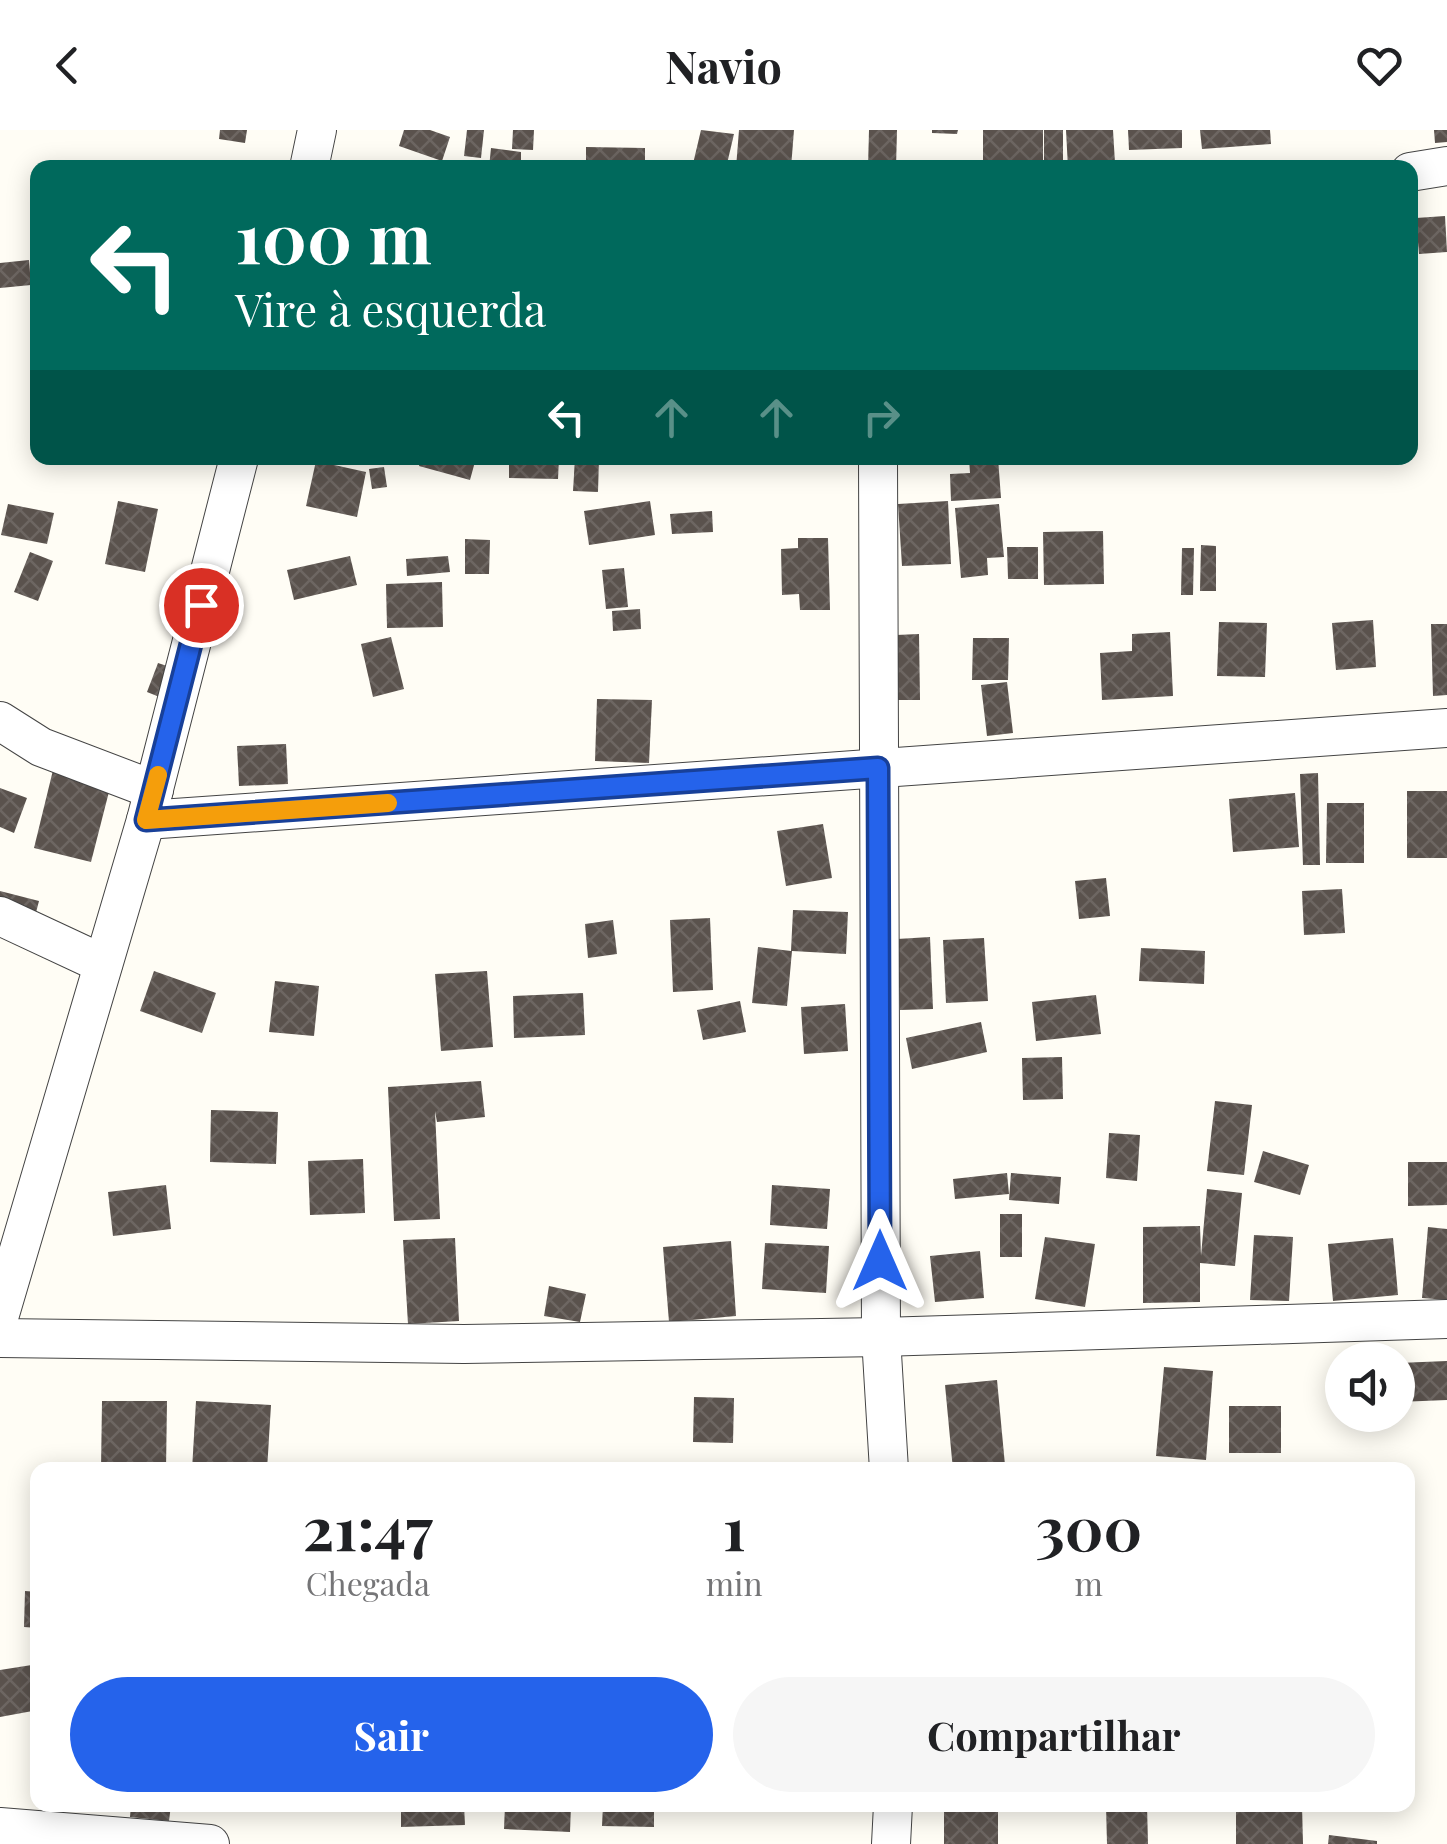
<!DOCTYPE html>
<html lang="pt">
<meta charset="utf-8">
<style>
:root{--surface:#fff;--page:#f6f6f6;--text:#202124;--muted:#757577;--accent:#2563eb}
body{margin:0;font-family:"Playfair Display",serif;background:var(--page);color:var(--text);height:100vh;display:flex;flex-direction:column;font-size:38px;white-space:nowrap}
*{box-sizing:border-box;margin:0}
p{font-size:32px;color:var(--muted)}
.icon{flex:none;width:55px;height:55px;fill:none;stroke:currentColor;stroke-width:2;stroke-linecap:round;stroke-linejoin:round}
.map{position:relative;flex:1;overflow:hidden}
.details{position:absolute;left:30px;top:1332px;width:1385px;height:350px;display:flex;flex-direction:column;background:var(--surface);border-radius:20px;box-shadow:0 5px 25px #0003}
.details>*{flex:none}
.top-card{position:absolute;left:30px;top:30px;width:1388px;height:305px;border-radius:20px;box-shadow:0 5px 25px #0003;background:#00695c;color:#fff;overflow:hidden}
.tools{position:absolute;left:1325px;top:1212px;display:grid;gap:20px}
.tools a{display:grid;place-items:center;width:90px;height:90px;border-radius:50%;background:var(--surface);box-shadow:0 5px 25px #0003;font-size:50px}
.pin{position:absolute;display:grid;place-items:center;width:85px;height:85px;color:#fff;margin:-42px;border:5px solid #fff;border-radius:50%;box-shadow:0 2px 10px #0007}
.me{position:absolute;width:110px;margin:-55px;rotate:0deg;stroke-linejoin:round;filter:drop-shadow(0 0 8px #0008)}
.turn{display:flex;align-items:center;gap:35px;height:210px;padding:0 40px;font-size:45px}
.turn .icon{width:130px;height:130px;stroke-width:2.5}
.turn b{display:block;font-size:70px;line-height:85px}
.lanes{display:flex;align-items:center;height:95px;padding:0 40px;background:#0003;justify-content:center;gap:50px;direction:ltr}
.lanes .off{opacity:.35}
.eta{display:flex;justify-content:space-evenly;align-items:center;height:170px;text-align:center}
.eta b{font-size:60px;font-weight:700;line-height:70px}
.action{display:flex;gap:20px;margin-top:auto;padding:20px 40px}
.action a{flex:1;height:115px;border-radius:60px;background:var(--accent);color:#fff;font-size:40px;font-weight:700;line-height:115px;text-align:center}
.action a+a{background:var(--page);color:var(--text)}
header{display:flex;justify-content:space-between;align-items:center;height:130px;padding:0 40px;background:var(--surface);font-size:45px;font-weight:700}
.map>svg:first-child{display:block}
.building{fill:url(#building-cross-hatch)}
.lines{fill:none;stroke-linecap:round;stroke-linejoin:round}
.minor-casing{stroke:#444;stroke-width:40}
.minor{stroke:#fff;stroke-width:38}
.route-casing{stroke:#184099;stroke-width:25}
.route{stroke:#2563eb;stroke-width:18}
.slow{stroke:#f59e0b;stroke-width:18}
</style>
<header><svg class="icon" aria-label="back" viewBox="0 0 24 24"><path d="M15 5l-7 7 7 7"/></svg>Navio<svg class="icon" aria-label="heart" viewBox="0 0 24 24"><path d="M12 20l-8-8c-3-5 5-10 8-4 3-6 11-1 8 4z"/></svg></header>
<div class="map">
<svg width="1447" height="1714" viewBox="0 0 1447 1714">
<defs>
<pattern id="building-cross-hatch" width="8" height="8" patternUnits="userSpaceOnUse" patternTransform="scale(2.5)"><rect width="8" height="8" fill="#5a524d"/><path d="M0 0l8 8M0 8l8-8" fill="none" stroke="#6d6662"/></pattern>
</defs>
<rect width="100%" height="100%" fill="#fffdf5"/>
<!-- building -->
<g class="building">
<polygon points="220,0 247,0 245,13 219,9"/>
<polygon points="404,0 430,0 450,7 442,31 399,16"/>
<polygon points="467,0 484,0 481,28 464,26"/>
<polygon points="513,0 534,0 533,20 512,19"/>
<polygon points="701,0 734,4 726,38 692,38"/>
<polygon points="739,0 794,0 791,38 736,38"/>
<polygon points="869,0 897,0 896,38 868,38"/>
<polygon points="932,0 958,0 957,4 932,3"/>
<rect x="983" y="0" width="60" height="38"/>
<rect x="1044" y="0" width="19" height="38"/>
<polygon points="1066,0 1113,0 1115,33 1093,34 1093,38 1068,38"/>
<polygon points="1128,0 1182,0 1182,18 1129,20"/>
<polygon points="1200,0 1270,0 1271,14 1202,19"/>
<polygon points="1434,0 1447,0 1447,12 1435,13"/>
<polygon points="586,17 645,18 645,38 586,38"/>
<polygon points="491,18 521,22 521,30 547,32 546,38 489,38"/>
<polygon points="1445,86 1447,122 1419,124 1416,88"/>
<polygon points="29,130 31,155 0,158 0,133"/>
<polygon points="421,328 476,328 470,350 419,336"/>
<polygon points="509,328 559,328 558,349 509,348"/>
<polygon points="575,328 599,328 598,362 573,361"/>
<polygon points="969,328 998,328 1001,368 951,371 950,344 970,343"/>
<polygon points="316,331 366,342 357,387 306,376"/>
<polygon points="384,337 387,357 372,359 369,339"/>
<polygon points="118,371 158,379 145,442 105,434"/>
<polygon points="650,371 655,405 589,415 584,381"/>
<polygon points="948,371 951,434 902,436 898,374"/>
<polygon points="8,374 54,383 47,414 1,405"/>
<polygon points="999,374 1004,427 987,428 988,445 961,448 955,378"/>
<polygon points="712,381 713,402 672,404 670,384"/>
<polygon points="1103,401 1104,454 1044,455 1043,402"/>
<polygon points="798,408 828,408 830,480 800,480 799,464 782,465 781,419 798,418"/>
<polygon points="465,409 490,410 489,444 465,444"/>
<polygon points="1201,415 1216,416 1216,461 1200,461"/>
<polygon points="1007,417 1038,417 1038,449 1008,449"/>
<polygon points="1182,418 1194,418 1193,465 1181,465"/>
<polygon points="30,422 53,431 38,471 14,462"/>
<polygon points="350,426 357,455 294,470 287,440"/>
<polygon points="448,426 450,442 407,446 406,429"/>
<polygon points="624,438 628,477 606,479 602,440"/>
<polygon points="442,452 443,497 387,498 386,454"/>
<polygon points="640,479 641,499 613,501 612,481"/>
<polygon points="1373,490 1376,537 1336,540 1332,493"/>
<polygon points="1219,492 1267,493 1265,547 1217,546"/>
<polygon points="1431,494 1447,494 1447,565 1433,566"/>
<polygon points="1170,502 1173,566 1102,570 1100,523 1132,521 1132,504"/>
<polygon points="919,504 920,570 898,570 896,505"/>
<polygon points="391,507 404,559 373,567 361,514"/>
<polygon points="973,508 1009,508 1008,550 972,550"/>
<polygon points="158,533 173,538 162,568 147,562"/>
<polygon points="1007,552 1013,603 987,606 981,555"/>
<polygon points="597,569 652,570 649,633 595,631"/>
<polygon points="286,614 288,654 239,656 237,616"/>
<polygon points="54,636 112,650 91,732 34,718"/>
<polygon points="1318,643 1320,735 1303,735 1300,644"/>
<polygon points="0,658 27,668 14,703 0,697"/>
<rect x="1407" y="661" width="40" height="67"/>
<polygon points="1295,663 1299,717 1233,722 1229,669"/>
<polygon points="1327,673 1364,673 1364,733 1326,733"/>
<polygon points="823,694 832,748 786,756 777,701"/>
<polygon points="1106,748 1110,786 1079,789 1075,751"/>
<polygon points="1342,759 1345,803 1304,805 1302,761"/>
<polygon points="0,761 39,771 28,813 0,806"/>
<polygon points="793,780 848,782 846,824 792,821 787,876 752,873 758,817 791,821"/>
<polygon points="710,788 713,860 673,862 670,790"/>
<polygon points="613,790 617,824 588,828 585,794"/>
<polygon points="930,807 933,879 900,880 897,809"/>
<polygon points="984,808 988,871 946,873 943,810"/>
<polygon points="1141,818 1205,821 1204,854 1139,851"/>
<polygon points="154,841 216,863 202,903 140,881"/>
<polygon points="487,841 493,917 441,921 435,844"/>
<polygon points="275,851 319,856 314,906 269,902"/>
<polygon points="583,863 585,905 514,908 513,866"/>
<polygon points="1096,865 1101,904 1036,911 1032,872"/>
<polygon points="740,871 746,902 703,910 697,880"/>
<polygon points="845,874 848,921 804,924 801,877"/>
<polygon points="981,892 987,922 912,939 906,908"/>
<polygon points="1062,927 1063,969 1023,970 1022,928"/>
<polygon points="481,951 485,987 437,992 435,981 440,1089 394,1091 388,957"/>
<polygon points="1215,971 1252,975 1244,1045 1207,1041"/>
<polygon points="211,980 278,982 276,1034 210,1032"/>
<polygon points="1109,1003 1140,1005 1137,1051 1106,1048"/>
<polygon points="1263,1021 1309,1035 1300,1065 1254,1052"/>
<polygon points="363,1029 365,1083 310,1085 308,1031"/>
<polygon points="1408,1032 1447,1032 1447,1075 1408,1076"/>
<polygon points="1007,1043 1009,1064 955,1069 953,1049"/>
<polygon points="1011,1043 1061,1047 1059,1074 1009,1070"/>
<polygon points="166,1055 171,1099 113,1106 108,1062"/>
<polygon points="772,1055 830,1059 827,1099 770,1095"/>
<polygon points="1207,1059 1242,1063 1235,1136 1200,1133 1200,1172 1143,1173 1143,1097 1200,1096 1201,1126"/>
<rect x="1000" y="1084" width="22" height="43"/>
<polygon points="1428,1097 1447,1099 1447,1170 1422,1168"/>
<polygon points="1254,1105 1293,1107 1289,1171 1250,1170"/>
<polygon points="1045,1107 1095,1114 1085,1177 1035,1169"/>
<polygon points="455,1108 459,1191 408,1194 403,1110"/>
<polygon points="1393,1108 1398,1165 1333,1171 1328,1114"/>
<polygon points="731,1111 736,1186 669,1192 663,1117"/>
<polygon points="765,1113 829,1116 826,1163 762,1159"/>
<polygon points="980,1121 984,1168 935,1172 930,1126"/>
<polygon points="549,1156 586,1164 580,1192 544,1186"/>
<polygon points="1447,1231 1447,1270 1398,1272 1398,1233"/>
<polygon points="1164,1237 1213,1241 1206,1330 1156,1326"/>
<polygon points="997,1250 1005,1335 953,1340 945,1255"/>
<polygon points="694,1267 734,1268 733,1313 693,1312"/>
<polygon points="102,1271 167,1271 166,1340 101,1340"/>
<polygon points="196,1271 271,1275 267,1340 192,1340"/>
<rect x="1229" y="1276" width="52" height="47"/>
<polygon points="25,1461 38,1462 38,1498 24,1497"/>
<polygon points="38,1534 38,1580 0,1587 0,1540"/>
<polygon points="131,1675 171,1675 169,1691 130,1687"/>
<polygon points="401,1675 464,1675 465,1695 401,1697"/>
<polygon points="505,1675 571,1675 570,1702 504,1699"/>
<polygon points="603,1675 654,1675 654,1697 602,1696"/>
<rect x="944" y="1675" width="54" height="39"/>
<polygon points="1106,1675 1147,1675 1148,1714 1107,1714"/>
<polygon points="1236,1675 1302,1675 1303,1714 1236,1714"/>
<polygon points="1329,1705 1377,1711 1377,1714 1328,1714"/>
</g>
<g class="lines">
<!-- minor casing -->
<g class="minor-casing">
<g id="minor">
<polyline points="309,38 317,0"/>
<polyline points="1410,42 1447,36"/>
<polyline points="878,328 881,1207 889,1340"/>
<polyline points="0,591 41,617 154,660"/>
<polyline points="146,690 1447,598"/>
<polyline points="0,786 103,834"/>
<polyline points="0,1184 146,690 239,328"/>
<polyline points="0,1208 464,1214 881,1207 1447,1189"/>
<polyline points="0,1697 210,1714"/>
<polyline points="891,1714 893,1675"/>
</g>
</g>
<!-- minor -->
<use href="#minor" class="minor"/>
</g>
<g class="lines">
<!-- route casing -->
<g class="route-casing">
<polyline id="route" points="201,475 146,690 878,638 880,1131"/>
</g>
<!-- route -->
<use href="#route" class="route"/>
<!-- slow -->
<polyline class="slow" points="158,645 146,690 388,673"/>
</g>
</svg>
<div class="tools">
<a><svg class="icon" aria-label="sound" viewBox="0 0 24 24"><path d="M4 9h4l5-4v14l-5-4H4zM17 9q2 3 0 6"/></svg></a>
</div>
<div class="pin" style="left:201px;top:475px;background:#d93025"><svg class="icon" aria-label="arrive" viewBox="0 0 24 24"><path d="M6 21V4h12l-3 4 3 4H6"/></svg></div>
<svg class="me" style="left:880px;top:1131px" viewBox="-20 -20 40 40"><path d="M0-17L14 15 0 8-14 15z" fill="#2563eb" stroke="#fff" stroke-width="4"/></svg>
<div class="top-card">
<div class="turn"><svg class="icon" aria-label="left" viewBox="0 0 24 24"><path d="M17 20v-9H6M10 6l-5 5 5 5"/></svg><div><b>100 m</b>Vire à esquerda</div></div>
<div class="lanes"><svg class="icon" aria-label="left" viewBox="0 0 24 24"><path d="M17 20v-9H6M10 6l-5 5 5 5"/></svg><svg class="icon off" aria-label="ahead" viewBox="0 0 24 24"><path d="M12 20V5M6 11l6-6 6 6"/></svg><svg class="icon off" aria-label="ahead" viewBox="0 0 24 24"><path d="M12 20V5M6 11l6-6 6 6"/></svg><svg class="icon off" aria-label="right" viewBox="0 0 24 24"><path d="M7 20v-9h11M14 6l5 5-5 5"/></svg></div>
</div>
<section class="details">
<div class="eta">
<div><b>21:47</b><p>Chegada</p></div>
<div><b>1</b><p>min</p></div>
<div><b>300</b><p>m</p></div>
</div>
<div class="action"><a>Sair</a><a>Compartilhar</a></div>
</section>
</div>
